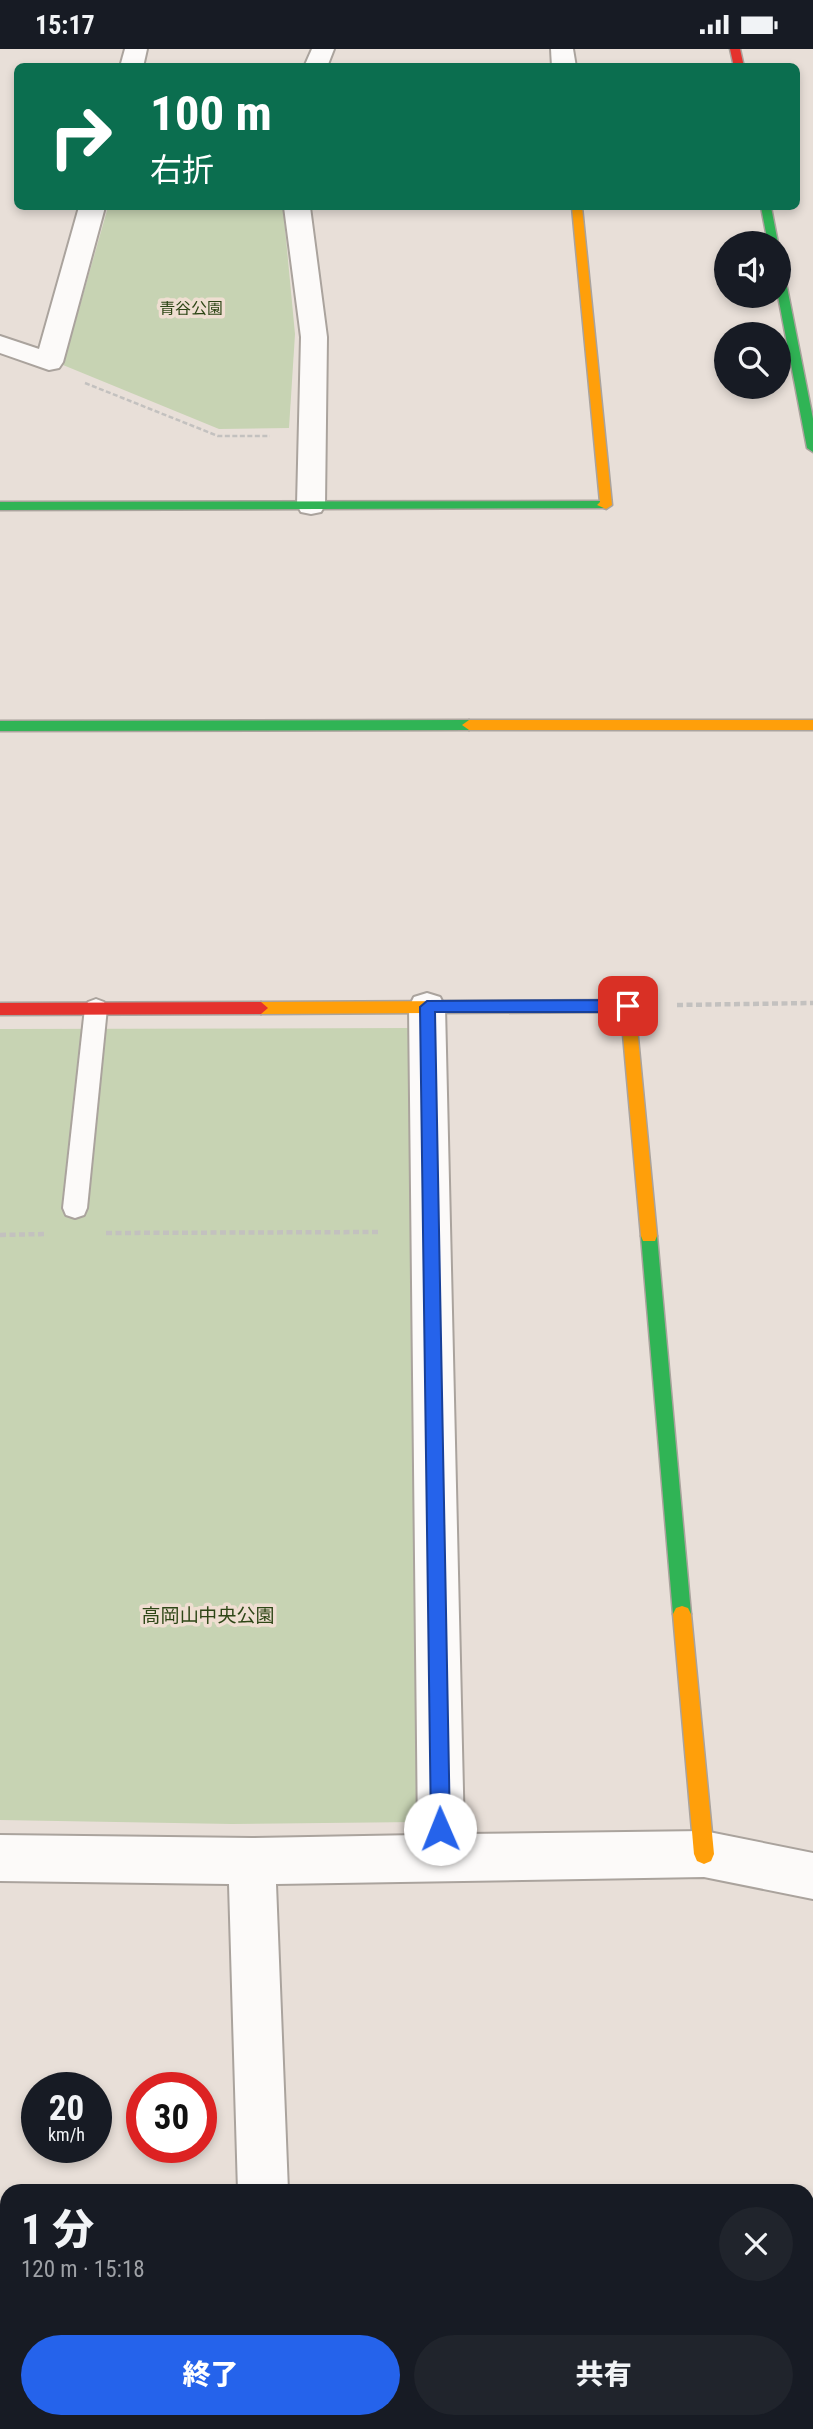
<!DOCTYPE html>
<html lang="ja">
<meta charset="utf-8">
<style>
:root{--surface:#171b24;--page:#20242c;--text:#f1f3f6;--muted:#9ea1a6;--accent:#2563eb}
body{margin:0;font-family:"Roboto Condensed","Noto Sans JP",sans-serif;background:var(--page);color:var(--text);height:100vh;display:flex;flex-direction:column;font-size:26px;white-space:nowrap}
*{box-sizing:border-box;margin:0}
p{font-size:23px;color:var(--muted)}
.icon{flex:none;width:38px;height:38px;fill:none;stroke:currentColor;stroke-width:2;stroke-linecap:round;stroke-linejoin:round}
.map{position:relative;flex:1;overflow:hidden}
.side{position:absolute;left:0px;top:2135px;width:814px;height:245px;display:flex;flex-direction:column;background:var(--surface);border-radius:21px 21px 0 0;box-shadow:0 4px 10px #0003}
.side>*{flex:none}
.banner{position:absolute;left:14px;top:14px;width:786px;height:147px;border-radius:10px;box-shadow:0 4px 10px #0003;background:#0b6e4f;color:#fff;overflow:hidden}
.buttons{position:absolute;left:714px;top:182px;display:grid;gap:14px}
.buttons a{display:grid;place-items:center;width:77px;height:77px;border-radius:50%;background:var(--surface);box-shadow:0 4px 10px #0003;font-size:35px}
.speed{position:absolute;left:21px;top:2023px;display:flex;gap:14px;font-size:35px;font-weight:700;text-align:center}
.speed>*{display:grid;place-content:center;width:91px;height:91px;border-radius:50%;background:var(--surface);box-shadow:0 4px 10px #0003;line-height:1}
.speed small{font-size:18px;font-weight:400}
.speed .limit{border:10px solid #d22;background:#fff;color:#111}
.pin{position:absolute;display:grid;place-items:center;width:60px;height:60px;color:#fff;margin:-30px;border-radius:14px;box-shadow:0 4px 10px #0006}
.me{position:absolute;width:77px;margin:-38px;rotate:359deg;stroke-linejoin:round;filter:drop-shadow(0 0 5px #0008)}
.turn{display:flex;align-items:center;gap:24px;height:147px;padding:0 21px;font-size:32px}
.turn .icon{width:91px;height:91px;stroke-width:2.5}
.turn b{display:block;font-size:49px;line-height:60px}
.round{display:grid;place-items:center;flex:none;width:74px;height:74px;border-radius:37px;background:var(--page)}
.overview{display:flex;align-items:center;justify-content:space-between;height:119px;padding:0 21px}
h1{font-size:42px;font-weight:800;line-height:52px}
.button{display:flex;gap:14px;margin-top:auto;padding:14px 21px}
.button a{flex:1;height:80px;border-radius:42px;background:var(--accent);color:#fff;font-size:28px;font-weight:800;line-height:80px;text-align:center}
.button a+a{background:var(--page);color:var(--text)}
.status{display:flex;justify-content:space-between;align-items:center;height:49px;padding:0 35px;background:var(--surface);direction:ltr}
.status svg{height:19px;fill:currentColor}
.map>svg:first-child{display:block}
.green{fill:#c7d3b3}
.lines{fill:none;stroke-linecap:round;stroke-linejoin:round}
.lane-casing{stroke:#aaa39d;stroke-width:4}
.street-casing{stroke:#aaa39d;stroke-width:4}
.fast-casing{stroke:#aaa39d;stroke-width:3}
.slow-casing{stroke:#aaa39d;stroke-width:3}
.jam-casing{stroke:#aaa39d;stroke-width:3}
.path-far1{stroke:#c3c1bf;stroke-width:2.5;stroke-dasharray:5 2.5;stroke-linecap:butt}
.path{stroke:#c3c1bf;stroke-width:4.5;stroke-dasharray:6 3.5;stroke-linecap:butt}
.lane{fill:#fcfaf9;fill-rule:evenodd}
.street{fill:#fcfaf9;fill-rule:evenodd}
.fast{fill:#30b455;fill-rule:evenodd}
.slow{fill:#ff9f0a;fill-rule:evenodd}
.jam{fill:#e5322d;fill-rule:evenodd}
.route{fill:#2563eb;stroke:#184099;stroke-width:2}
.labels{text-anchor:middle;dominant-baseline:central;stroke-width:7;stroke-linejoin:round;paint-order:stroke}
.far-park-label{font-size:16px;fill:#2e4616;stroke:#efded1}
.park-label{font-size:19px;fill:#2e4616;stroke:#efded1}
</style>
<div class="status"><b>15:17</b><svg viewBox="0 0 49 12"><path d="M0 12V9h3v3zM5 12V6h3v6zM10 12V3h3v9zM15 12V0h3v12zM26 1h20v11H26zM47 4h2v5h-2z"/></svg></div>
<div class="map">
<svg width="813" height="2380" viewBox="0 0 813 2380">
<rect width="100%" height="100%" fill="#e8dfd8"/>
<!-- green -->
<g class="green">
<polygon points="108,158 283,158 295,285 289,379 219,380 63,316"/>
<polygon points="411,979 418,1773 232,1775 0,1771 0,980"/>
</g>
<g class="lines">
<!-- lane casing -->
<g class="lane-casing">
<polygon id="lane" points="96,950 104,953 107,959 87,1159 84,1166 75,1169 66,1166 63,1159 85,959 88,953"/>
</g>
<!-- street casing -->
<g class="street-casing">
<g id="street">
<polygon points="125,0 147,0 143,18 120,18"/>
<polygon points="312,0 334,0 327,18 304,18"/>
<polygon points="551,0 573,0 576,18 552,18"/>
<polygon points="79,158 105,158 63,313 59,319 49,321 0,304 0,287 39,300"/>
<polygon points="284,158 310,158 327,288 325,456 321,463 311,465 301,463 297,456 301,288"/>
<polygon points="427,944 440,948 445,958 464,1785 704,1782 813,1804 813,1850 704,1828 276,1835 288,2142 238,2142 229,1835 0,1832 0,1786 252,1789 418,1786 409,958 414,948"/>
<polygon points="13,2373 75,2373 72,2380 10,2380"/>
</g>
</g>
<!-- fast casing -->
<g class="fast-casing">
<g id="fast">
<polygon points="761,158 771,158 778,194 768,194"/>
<polygon points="779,220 784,223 813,370 813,403 807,399 778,247"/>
<polygon points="603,452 609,456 607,459 0,461 0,453"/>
<polygon points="469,671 476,676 469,681 0,682 0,672"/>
<polygon points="649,1180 655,1182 657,1187 691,1565 688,1571 682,1573 676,1571 673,1565 641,1187 643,1182"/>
</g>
</g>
<!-- slow casing -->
<g class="slow-casing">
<g id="slow">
<polygon points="572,158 582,158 612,456 606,460 597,456 600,453"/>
<polygon points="469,671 813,671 813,681 469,681 462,676"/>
<polygon points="628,951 635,957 657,1187 655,1192 643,1192 641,1187 621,963 261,965 254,959 261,953"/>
<polygon points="682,1557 688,1559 691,1565 714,1805 711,1812 704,1815 697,1812 694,1805 673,1565 676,1559"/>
</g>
</g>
<!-- jam casing -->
<g class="jam-casing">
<g id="jam">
<polygon points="730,0 740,0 744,18 734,18"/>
<polygon points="261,953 268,959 261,965 0,966 0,954"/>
</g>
</g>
<!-- path-far1 -->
<polyline class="path-far1" points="85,334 218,387 270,387"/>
<!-- path -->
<g class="path">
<polyline points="677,956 813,954"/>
<polyline points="106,1184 381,1183"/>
<polyline points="0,1186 45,1185"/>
</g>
<!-- lane -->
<use href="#lane" class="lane"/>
<!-- street -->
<use href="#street" class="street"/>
<!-- fast -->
<use href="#fast" class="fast"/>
<!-- slow -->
<use href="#slow" class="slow"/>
<!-- jam -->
<use href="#jam" class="jam"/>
</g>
<!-- route -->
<polygon class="route" points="628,951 635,957 628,963 435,963 450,1780 447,1787 440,1789 434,1787 431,1780 420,958 427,952"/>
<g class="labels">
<!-- far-park labels -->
<g class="far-park-label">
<text x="191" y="259">青谷公園</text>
</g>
<!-- park labels -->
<g class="park-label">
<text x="208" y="1566">高岡山中央公園</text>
</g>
</g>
</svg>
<div class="buttons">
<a><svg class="icon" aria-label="sound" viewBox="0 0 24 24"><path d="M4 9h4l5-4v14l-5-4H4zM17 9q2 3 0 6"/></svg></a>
<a><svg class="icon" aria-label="search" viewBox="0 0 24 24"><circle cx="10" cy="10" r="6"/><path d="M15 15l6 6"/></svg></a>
</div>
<div class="speed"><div>20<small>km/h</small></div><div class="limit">30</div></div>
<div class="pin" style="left:628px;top:957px;background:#d93025"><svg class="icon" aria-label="arrive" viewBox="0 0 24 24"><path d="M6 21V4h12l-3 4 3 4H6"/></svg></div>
<svg class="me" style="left:440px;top:1780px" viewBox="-20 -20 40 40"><circle r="19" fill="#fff"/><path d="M0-13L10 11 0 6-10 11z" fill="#2563eb"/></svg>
<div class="banner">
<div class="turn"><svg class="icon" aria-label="right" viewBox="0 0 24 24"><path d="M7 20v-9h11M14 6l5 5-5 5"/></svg><div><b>100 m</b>右折</div></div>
</div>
<section class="side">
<div class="overview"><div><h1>1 分</h1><p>120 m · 15:18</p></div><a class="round"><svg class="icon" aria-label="close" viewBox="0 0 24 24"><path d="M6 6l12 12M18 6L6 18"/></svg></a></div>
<div class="button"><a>終了</a><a>共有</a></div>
</section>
</div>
